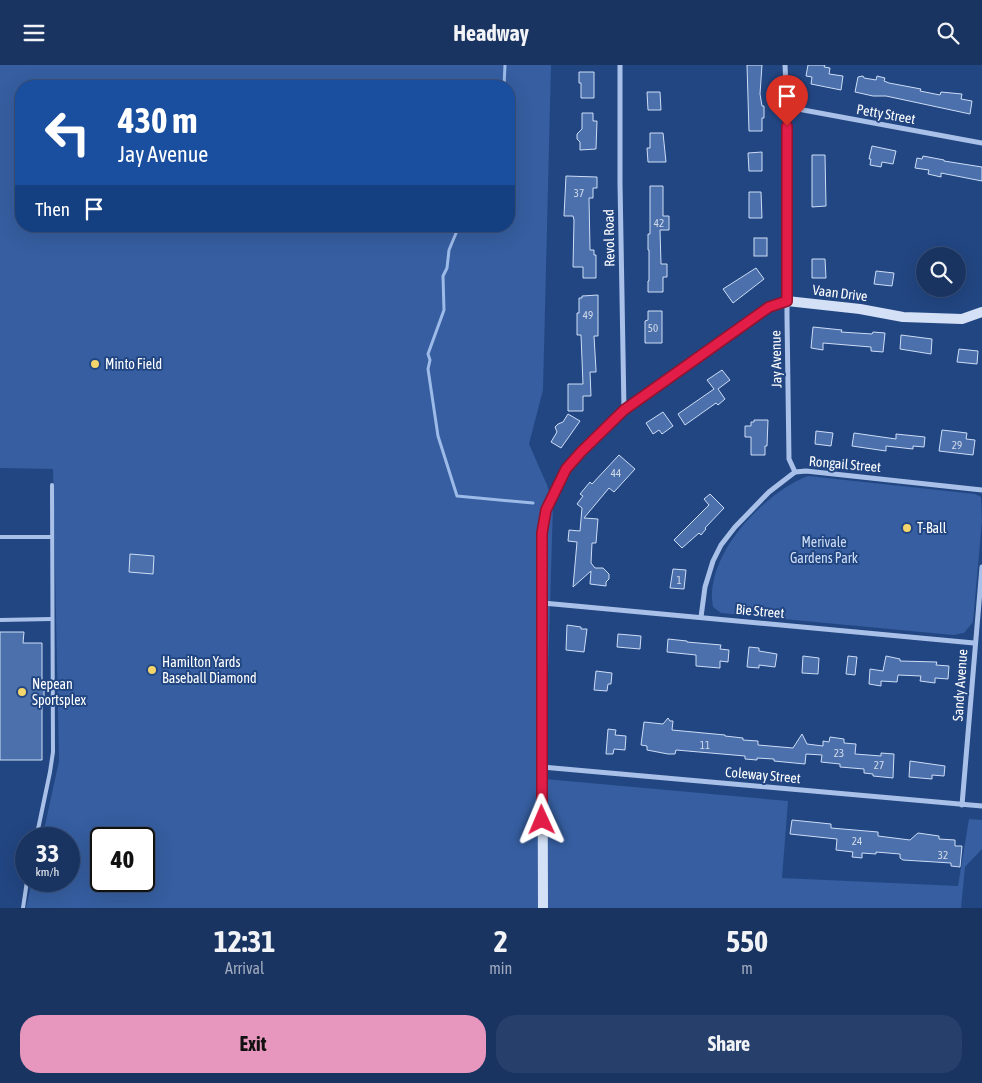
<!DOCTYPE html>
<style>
:root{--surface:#1a3462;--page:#273f6b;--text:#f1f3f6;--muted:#9faabe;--line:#384f77;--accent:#e797bd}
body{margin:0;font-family:"Asap Condensed",sans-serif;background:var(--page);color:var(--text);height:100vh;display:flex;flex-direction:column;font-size:19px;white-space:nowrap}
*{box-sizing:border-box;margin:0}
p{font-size:16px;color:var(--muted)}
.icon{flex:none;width:28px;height:28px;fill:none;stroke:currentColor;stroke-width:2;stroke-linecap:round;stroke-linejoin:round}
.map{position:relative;height:843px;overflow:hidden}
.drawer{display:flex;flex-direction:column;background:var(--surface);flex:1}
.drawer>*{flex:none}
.top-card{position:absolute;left:15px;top:15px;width:500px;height:152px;border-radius:20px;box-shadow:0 5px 20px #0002,0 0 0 1px var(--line);background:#1a4fa0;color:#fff;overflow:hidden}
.tools{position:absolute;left:916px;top:182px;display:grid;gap:10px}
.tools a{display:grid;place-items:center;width:50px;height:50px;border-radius:50%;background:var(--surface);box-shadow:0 5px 20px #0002,0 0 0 1px var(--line);font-size:25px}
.speed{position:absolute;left:15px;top:762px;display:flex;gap:10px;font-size:25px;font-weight:700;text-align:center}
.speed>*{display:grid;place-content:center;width:65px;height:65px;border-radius:50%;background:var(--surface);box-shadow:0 5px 20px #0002,0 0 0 1px var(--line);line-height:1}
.speed small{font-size:12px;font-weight:400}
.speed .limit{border:2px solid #111;border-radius:8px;background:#fff;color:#111}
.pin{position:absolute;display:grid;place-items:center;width:42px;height:42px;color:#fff;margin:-51px -21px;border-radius:50% 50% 50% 0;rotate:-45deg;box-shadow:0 0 5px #0007}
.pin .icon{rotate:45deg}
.me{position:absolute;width:55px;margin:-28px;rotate:359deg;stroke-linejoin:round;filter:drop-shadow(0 0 4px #0008)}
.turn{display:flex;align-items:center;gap:18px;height:105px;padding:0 20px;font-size:22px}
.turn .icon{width:65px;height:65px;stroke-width:2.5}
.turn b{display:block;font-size:35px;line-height:42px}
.then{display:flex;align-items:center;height:48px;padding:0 20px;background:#0003;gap:10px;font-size:19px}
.eta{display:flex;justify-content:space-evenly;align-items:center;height:85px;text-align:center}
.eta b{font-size:30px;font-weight:700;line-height:35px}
.action{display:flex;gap:10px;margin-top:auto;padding:10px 20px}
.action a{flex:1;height:58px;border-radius:20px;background:var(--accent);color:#111;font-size:20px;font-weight:700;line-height:58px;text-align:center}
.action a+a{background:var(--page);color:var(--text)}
header{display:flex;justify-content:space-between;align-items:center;height:65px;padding:0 20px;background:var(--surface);font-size:22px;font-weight:700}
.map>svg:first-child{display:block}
.green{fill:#365ea0;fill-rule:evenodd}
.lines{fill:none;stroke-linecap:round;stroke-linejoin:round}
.stream{stroke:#9dbbe9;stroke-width:3}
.building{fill:#4b70ab;stroke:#cdddf6}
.lane{stroke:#a9c1e8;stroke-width:4}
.street{stroke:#a9c1e8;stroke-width:5}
.secondary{stroke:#d3e0f6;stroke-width:10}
.route-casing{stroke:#92132f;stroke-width:12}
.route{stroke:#e11d48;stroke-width:9}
.poi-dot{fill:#f4d56b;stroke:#224682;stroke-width:2}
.labels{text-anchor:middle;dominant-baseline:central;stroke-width:4;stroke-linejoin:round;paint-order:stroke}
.number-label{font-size:11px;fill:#d2dbea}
.street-label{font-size:14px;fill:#fff;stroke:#224682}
.poi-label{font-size:14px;fill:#fff;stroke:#224682;text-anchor:start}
.park-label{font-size:14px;fill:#cdddf6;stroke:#224682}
</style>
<header><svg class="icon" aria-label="menu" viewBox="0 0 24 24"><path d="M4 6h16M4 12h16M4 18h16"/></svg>Headway<svg class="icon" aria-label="search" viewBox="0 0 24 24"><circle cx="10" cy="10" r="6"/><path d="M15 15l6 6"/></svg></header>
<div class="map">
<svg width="982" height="843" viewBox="0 0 982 843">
<rect width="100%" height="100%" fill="#224682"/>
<!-- green -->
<g class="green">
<path d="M0,0H551L543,325L529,379L547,420L553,439L545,714L788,736L782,813L958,821L969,754L982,755V784L965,802L961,843H26L32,816H69V774H42L59,696L53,404L0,403ZM21,21H509V161H21ZM101,774H144V816H101Z"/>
<path d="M808,411L975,429L981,432L982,455L973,557L964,568L953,570L721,548L713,542C703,492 763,428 808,411Z"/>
</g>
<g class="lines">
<!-- stream -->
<g class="stream">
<polyline points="504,21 505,0"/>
<polyline points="459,161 449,185 447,203 443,211 444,245 428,289 430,295 428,304 438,371 457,431 533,438"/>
</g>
</g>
<!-- building -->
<g class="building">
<polygon points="747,0 762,0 760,29 762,41 764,41 764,53 762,53 762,66 749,66"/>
<polygon points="808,0 825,0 824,2 830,3 829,9 843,11 841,25 811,19 812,12 806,11"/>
<polygon points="579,7 594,7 594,33 581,33 581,18 579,18"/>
<polygon points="863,11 864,13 876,15 877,11 885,13 884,16 889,18 921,24 920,26 940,30 941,27 962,29 961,34 972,36 970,49 886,31 873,31 855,27 858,12"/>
<polygon points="647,27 660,27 661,45 648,45"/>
<polygon points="582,48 593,48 593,56 597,56 596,84 580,85 580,77 577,74 577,69 582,64"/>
<polygon points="650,68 663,68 666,97 648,97 647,83 650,83"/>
<polygon points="872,81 896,86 893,99 882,97 881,102 870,100 871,94 869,94"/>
<polygon points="762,87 762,106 749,106 748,88"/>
<polygon points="812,90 825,90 826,141 812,142"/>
<polygon points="923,91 944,95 944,96 982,102 982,116 941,108 941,112 928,109 929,105 915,103 917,93 922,94"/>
<polygon points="566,111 597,112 597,123 593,123 593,133 589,133 590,185 594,185 594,190 596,190 596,213 583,213 583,202 573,202 574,155 573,151 564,151"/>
<polygon points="650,121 663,121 663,151 669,151 669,165 660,165 661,199 667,199 667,212 663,212 663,227 648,227 648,216 649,216 649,185 648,185 648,169 650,169"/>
<polygon points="749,127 761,127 762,153 749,153"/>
<rect x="754" y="173" width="13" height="18"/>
<polygon points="812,194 825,194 826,213 812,213"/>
<polygon points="756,203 764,214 733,238 723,224"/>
<polygon points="876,206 894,208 892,221 874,219"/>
<polygon points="598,230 598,271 594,271 596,305 596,307 590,307 591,331 583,331 583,346 568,346 568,319 583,319 581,270 577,270 577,248 579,248 579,233 582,233 582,231"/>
<polygon points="648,246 662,246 662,278 645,278 645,256 648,255"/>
<polygon points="813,262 842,265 841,267 872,269 873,267 885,268 883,287 871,286 871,282 823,278 823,285 811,283"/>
<polygon points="901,270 932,274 931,289 900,284"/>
<polygon points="959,284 978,286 977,299 957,297"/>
<polygon points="722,305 730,315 718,324 725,334 718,340 716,338 685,360 678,349 714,324 707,315"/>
<polygon points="663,347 673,361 662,369 659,365 653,369 646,358"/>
<polygon points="568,349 580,356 561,383 551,377 557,367 555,362 558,359 563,357"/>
<polygon points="754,355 768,355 767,381 765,381 765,390 751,390 751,372 745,372 745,361 751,361 751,357 754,357"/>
<polygon points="942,365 967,368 966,374 975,375 973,390 939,386"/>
<polygon points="816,366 833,368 831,381 815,379"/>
<polygon points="854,368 896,374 896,369 925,372 924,382 913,381 913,384 886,381 886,386 852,381"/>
<polygon points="619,390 635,404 614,427 609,423 584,453 598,454 596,478 592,478 591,498 595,503 603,503 609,509 609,514 606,517 606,521 590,519 591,506 573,522 577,477 568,476 569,465 580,466 582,443 577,439 583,431 580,429 590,417 592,419"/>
<polygon points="710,429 724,443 705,463 706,464 701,470 699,468 682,483 674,475 709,440 704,434"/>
<polygon points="130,489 154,491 153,509 129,507"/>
<polygon points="673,504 686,505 684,524 670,523"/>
<polygon points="567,560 581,562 581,564 587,564 584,587 566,585"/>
<polygon points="0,567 24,567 23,578 42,578 42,620 44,620 44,634 42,634 42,695 0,695"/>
<polygon points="618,569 641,571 640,584 617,582"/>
<polygon points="668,574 687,576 687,577 721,580 720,584 729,585 728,597 720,596 720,603 696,601 696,590 667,587"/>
<polygon points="749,582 759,583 759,586 777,589 775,602 759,600 759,603 747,602"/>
<polygon points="803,591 819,593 818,609 802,608"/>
<polygon points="848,591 857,592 855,610 846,609"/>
<polygon points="886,591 900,594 900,596 937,597 936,600 949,601 948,614 935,613 935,618 920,616 921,611 898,610 897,617 881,616 881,621 869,619 870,604 883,606"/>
<polygon points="596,606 612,608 611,619 608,619 607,626 594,625"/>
<polygon points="668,653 670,656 673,656 672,665 725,670 725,671 743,673 743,675 758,676 758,680 793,683 802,669 807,679 823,681 823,676 829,677 830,672 844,674 844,678 856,679 855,689 881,691 881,688 894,689 893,713 873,711 873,709 864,708 864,704 840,702 840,699 821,697 822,690 806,689 805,699 774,696 774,694 757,693 757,695 745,694 745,691 676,685 675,689 668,689 647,685 647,681 641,680 644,657 663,659"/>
<polygon points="608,664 616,665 615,670 626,671 625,685 614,684 613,689 606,689"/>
<polygon points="910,696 945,701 944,711 932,710 932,714 909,712"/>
<polygon points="792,755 831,759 831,763 878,767 878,771 910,775 918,768 939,771 939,774 955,775 955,781 962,781 960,802 951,801 951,798 903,795 900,793 900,789 876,787 876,789 862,788 862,793 852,792 853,787 836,785 837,774 790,769"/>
</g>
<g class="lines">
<!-- lane -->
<g class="lane">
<polyline points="0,472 52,472"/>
<polyline points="0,555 52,554"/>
<polyline points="36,774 50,707 53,687 52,420"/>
<polyline points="23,843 27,816"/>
</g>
<!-- street -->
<g class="street">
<polyline points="620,0 620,118 624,345"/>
<polyline points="785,0 787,42 787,252 789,394 795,407"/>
<polyline points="787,42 982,78"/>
<polyline points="543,538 974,578"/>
<polyline points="701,552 705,522 713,496 721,480 735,462 769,427 795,407 806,406 982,425"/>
<polyline points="542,702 982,741"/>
<polyline points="962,740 982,502"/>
</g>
<!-- secondary -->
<polyline class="secondary" points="543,843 542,468 546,445 566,404 581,387 624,345 769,242 787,236 860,244 903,252 962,254 982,247"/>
</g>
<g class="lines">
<!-- route casing -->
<g class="route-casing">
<polyline id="route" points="542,755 542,468 546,445 566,404 581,387 624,345 769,242 787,236 787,61"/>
</g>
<!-- route -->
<use href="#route" class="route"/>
</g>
<!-- markers -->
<g class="poi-dot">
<circle cx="95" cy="299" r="5"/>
<circle cx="907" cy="463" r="5"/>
<circle cx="152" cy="605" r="5"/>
<circle cx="22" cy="627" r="5"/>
</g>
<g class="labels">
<!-- number labels -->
<g class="number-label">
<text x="579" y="128">37</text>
<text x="659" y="158">42</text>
<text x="588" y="250">49</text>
<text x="653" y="263">50</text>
<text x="957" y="380">29</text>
<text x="616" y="408">44</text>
<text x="679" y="515">1</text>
<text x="705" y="680">11</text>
<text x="839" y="688">23</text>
<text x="879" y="700">27</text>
<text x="857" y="776">24</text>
<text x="943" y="790">32</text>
</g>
<!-- street labels -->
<g class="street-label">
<text transform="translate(886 49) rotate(10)">Petty Street</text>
<text transform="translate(609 173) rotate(-91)">Revol Road</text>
<text transform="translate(840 228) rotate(7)">Vaan Drive</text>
<text transform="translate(776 294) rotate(-91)">Jay Avenue</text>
<text transform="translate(845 399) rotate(5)">Rongail Street</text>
<text transform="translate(760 546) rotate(5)">Bie Street</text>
<text transform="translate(960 620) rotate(-86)">Sandy Avenue</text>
<text transform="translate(763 710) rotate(5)">Coleway Street</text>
</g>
<!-- poi labels -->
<g class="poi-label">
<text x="105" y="299">Minto Field</text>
<text x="917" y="463">T-Ball</text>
<text x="162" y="597">Hamilton Yards<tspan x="162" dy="16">Baseball Diamond</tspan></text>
<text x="32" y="619">Nepean<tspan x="32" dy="16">Sportsplex</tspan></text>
</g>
<!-- park labels -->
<g class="park-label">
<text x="824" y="477">Merivale<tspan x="824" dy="16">Gardens Park</tspan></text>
</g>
</g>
</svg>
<div class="tools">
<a><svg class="icon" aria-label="search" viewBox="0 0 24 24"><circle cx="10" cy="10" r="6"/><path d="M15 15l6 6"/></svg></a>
</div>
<div class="speed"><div>33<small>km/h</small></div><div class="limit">40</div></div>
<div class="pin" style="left:787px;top:61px;background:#d93025"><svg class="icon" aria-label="arrive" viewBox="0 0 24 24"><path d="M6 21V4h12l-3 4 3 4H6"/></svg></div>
<svg class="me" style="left:542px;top:755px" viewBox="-20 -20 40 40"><path d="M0-17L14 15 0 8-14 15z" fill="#e11d48" stroke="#fff" stroke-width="4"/></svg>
<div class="top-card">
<div class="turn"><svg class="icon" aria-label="left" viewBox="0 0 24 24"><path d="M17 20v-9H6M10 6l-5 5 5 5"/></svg><div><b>430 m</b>Jay Avenue</div></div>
<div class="then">Then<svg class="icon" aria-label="arrive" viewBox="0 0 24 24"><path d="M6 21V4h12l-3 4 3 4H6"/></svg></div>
</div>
</div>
<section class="drawer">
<div class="eta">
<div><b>12:31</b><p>Arrival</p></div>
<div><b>2</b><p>min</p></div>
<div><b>550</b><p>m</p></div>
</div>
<div class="action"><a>Exit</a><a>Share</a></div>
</section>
